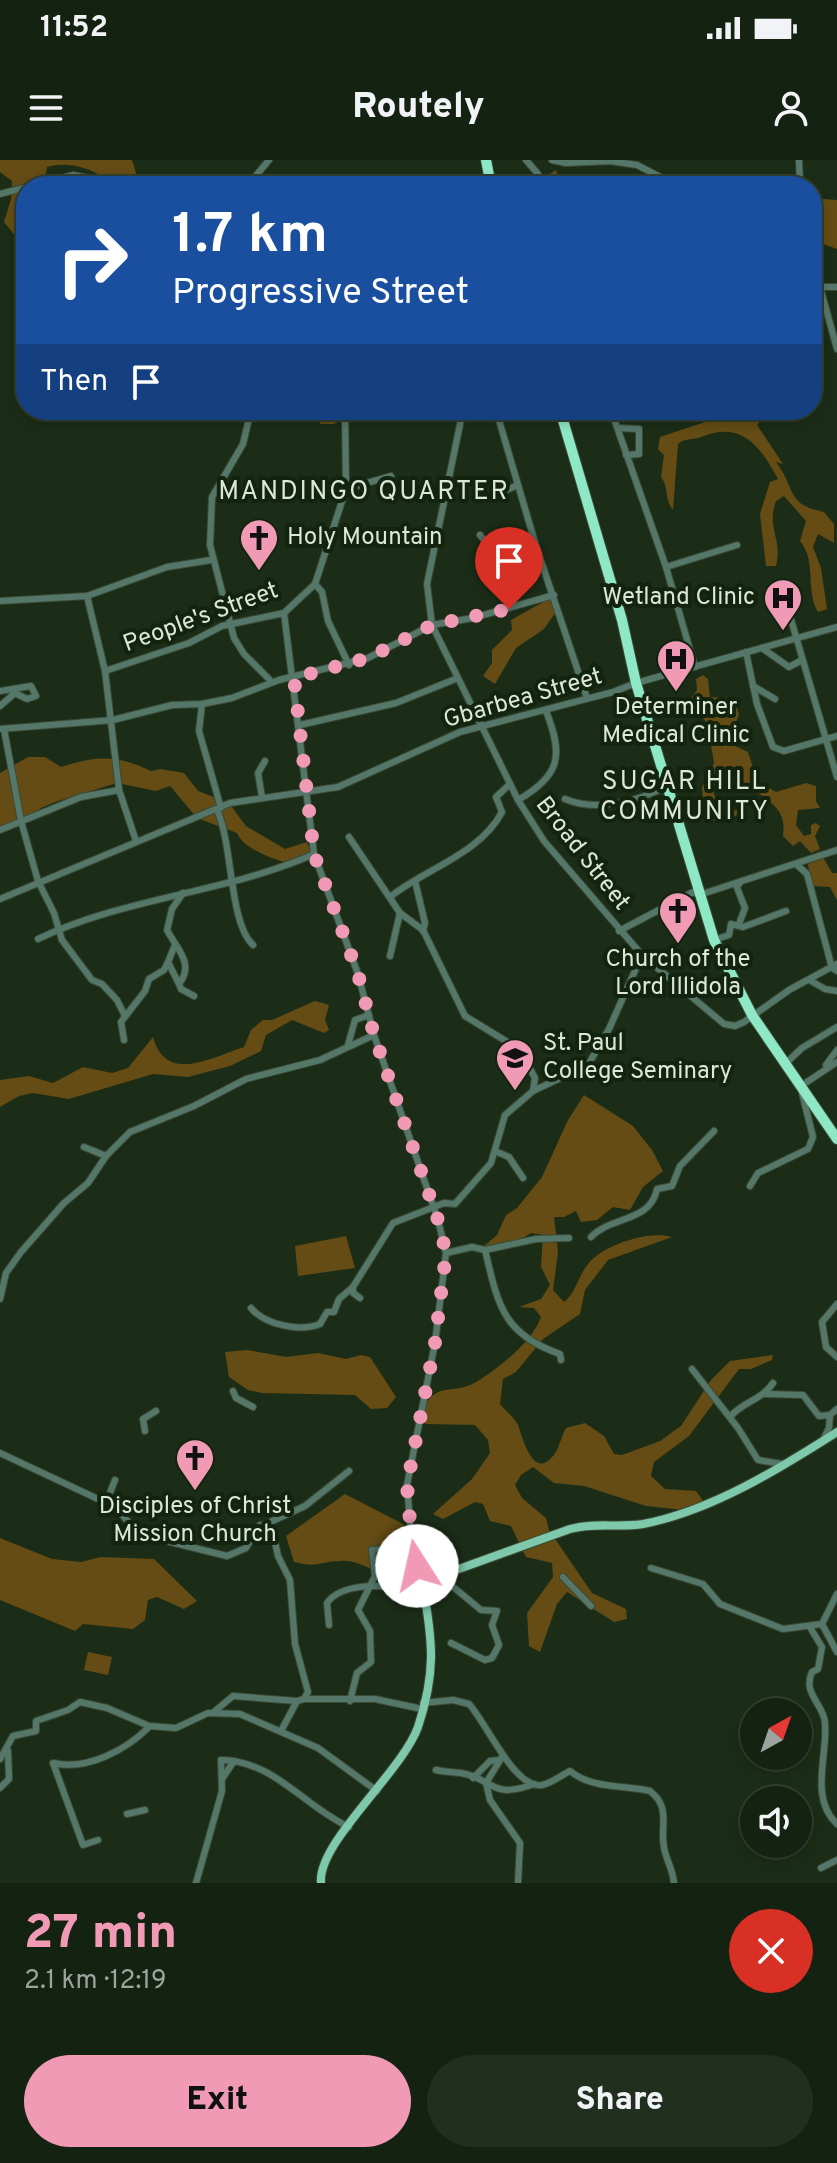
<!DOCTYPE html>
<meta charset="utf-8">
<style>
:root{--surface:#142211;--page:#212f1f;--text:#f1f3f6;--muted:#9da49f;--line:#333f31;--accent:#f09ab5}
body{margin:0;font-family:Overpass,sans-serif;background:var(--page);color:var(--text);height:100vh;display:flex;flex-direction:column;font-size:30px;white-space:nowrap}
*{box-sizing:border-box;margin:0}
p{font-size:26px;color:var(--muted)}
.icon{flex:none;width:44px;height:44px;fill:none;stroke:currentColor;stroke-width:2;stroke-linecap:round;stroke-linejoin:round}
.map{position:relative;height:1723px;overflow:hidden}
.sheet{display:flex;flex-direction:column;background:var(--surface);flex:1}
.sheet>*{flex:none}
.banner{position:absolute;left:16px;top:16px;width:806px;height:244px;border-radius:32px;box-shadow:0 4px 12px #0003,0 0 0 2px var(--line);background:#1a4fa0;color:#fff;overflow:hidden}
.needle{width:52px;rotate:40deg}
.tools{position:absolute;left:740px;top:1538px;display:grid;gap:16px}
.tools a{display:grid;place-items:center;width:72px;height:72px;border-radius:50%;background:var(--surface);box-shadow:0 4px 12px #0003,0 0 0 2px var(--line);font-size:40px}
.pin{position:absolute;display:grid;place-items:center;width:68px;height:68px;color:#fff;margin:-82px -34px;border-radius:50% 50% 50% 0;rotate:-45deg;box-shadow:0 0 8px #0007}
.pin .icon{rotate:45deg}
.me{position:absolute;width:88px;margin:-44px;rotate:350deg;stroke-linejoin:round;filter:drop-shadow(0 0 6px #0008)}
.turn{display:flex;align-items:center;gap:28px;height:168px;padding:0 24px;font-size:36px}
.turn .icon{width:104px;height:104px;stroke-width:2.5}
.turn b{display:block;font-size:56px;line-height:68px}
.then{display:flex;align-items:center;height:76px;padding:0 24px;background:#0003;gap:16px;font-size:30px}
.round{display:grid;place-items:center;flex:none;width:84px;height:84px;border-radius:42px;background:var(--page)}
.summary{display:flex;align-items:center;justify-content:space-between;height:136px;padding:0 24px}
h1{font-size:48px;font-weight:800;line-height:60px;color:var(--accent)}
.button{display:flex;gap:16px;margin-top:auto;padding:16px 24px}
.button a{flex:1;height:92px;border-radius:48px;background:var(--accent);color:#111;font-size:32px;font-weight:800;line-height:92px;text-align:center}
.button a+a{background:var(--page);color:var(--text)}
.status{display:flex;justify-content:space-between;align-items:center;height:56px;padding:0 40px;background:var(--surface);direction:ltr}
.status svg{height:22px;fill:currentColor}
header{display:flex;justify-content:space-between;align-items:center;height:104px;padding:0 24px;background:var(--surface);font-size:36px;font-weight:800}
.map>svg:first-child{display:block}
.green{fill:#644c14}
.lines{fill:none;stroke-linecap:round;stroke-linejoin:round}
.minor-casing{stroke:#3a4b36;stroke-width:8}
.major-casing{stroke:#3a4b36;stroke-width:10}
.highway-casing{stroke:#3a4b36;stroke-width:12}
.minor{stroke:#55776a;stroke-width:6}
.major{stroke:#7ec8ac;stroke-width:8}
.highway{stroke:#8ee8c6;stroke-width:10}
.route{stroke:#f09ab5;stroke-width:14;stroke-dasharray:0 25.2}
.labels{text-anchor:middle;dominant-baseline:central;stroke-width:8;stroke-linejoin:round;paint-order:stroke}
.poi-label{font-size:24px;fill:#dce7d9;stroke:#12230e}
.street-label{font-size:24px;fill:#dce7d9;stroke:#12230e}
.neighbourhood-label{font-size:26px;letter-spacing:2px;fill:#dce7d9;stroke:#12230e}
</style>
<div class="status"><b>11:52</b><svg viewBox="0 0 49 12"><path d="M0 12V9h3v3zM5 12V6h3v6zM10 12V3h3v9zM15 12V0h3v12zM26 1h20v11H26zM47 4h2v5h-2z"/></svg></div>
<header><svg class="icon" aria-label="menu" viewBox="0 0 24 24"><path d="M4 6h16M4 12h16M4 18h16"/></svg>Routely<svg class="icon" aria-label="person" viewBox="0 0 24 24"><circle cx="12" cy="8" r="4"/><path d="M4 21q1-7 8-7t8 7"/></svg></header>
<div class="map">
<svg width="837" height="1723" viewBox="0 0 837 1723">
<rect width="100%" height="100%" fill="#1b2d17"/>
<!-- green -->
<g class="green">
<path d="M0,0H132L136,13L134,26H104L106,19C90,7 66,1 47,7L44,26H26V89L4,62L11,39L12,21L0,12Z"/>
<polygon points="556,10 557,14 608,17 608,26 544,26 542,19"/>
<polygon points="812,38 837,40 837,89 812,80"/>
<polygon points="307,250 343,250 343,259 334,264 321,264"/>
<path d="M753,250H768L757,265L783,304L776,302C797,330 785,344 824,352L834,364V383L818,374L813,387L821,408L827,449L818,452C805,430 817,401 800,381L806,361L784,336L776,341C766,367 783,380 776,406H766L760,354L770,322L778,319C760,286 742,260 701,277C692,280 685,278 678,284L673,350C664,339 669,327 661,317L664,295L658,289L660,277L720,257L738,259Z"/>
<polygon points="552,437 556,452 544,469 516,488 495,524 483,516 492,503 492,490 512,470 511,460"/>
<path d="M703,515L708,519L710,537L734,538L739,555L731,573V584L748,592L757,621L776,632L806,623L816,626V641L820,648L798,650L796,665L804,676L811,674V665L816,663L820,666L815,676L820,689L811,693L800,681L793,686L783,676C786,655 777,646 761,635C743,621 735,613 712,627L719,650L724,654L739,649L743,652L725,661H712L703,642L702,628L714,603L710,579L706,562L690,540L697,530L696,519Z"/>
<path d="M28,597H45L61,607C96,595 118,595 151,611L160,609L184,613L198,631L229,643L246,666L285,689L307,682L313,698C307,699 300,702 294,703C280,704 242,688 237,673L197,658L170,626L156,631L117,623L55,642L41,648L32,657L0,666V613Z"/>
<polygon points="823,697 832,713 837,713 837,740 830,727 811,726 808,704"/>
<path d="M315,841L329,845L325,860L329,870L324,873L292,860L266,875L261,891L230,906L188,917L153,914L69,939L33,933L19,936L0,947V920L29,916L53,923L83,907L112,913L128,908L153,877C166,924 210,898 244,887L251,870L263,860H272Z"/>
<path d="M584,935L633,966L652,990L663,1011L643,1027L630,1050L613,1047L597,1060L581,1062L576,1051L564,1057H554L558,1092L553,1130L564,1142C576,1133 578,1116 588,1104C603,1085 649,1070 672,1077L608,1100L585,1130L580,1154L543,1179L516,1212L503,1219L500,1244C505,1250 512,1256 517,1263C521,1269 531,1323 553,1296C559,1289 561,1277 566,1268L585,1263L604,1276L614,1294L622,1295L660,1281L681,1266L711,1220L730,1201L773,1195L772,1200L751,1209H739L689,1276L654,1302L651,1316L665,1329L696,1331L704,1342L684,1350L646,1346L584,1326L554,1323L533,1307L521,1315L515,1325L522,1338L546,1358L549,1370L592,1433L626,1449L627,1459L614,1462L567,1432L557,1444L540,1492L529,1486L527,1453L553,1417L552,1403L526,1397L511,1366L490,1361L483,1344L475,1342L443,1359L433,1354L472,1319L490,1293L488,1280L475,1265L426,1264L417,1259C438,1214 450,1240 481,1219C502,1205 532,1182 541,1157L534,1148L519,1147L541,1139L550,1125L541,1107L543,1075L531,1073L505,1089L484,1086L497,1075L506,1055L517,1048L542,1017L568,960Z"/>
<polygon points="346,1076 355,1108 298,1116 295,1086"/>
<polygon points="247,1190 286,1197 318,1193 346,1199 361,1195 370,1197 396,1237 387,1248 371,1249 355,1235 262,1233 248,1230 229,1217 225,1192"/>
<path d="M345,1334L403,1364C413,1387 406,1403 389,1419C374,1411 357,1399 339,1401C318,1402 317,1408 294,1402L286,1376Z"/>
<polygon points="0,1378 52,1399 81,1402 101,1397 154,1399 197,1441 184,1449 157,1437 148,1440 145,1460 133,1469 83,1464 75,1471 0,1440"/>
<polygon points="88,1492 112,1497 108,1515 84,1510"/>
</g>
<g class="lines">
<!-- minor casing -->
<g class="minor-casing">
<g id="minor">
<polyline points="526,0 538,14 541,26"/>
<polyline points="552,0 566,3 610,1 637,5 666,20 744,26"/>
<polyline points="799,0 800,26"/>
<polyline points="363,24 363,26"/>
<polyline points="191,26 215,18 227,26"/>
<polyline points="255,26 254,18 269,0"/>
<polyline points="0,34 73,15 127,26"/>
<polyline points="812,127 837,127"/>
<polyline points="820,127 837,189"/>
<polyline points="251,250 243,284 212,337 210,385 234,478 244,494 272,522"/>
<polyline points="463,250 427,424 432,465 518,640 544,681 642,795 724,864 735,866 744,862 789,830 837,804"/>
<polyline points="496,250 536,386 587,538"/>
<polyline points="611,250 666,407 695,507"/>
<polyline points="618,268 639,269 639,294 626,295"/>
<polyline points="346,329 391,316"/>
<polyline points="488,338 518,325"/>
<polyline points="480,375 489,386 512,397 536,386"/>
<polyline points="666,407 737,385"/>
<polyline points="315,424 322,432 328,461 349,505"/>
<polyline points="87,436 105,511 119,630 136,681"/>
<polyline points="785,439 837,617"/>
<polyline points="0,441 87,436 167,407 211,400"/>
<polyline points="284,453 314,694 358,814 374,875 438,1060 446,1093 435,1183 407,1325 412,1386 423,1427"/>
<polyline points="762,488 789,507 802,500"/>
<polyline points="746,492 757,544 773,587 784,591 837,576"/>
<polyline points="105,511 189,483 222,466 284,453 315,424 346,329 345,250"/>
<polyline points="753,526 775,539"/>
<polyline points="0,531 31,526 36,536 27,539 15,533 0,546"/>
<polyline points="202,544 199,571 221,648"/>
<polyline points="300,565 396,543 458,518"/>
<polyline points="0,569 113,560 172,545 202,544 232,538 279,520 368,498 432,465 473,458 554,435"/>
<polyline points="4,569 21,661 38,721 54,753 62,780 92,820 102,824 117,840 125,856"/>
<polyline points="262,637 258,613 265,601"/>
<path d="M565,639C595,652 639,642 668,625"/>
<path d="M518,640C560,616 564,596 546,551"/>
<path d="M217,650C233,684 229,763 253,785"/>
<polyline points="0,670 81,637 119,630"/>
<polyline points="349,677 400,753 423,770 465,856 509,883 528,905 535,918 533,931"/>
<polyline points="796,704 807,714 832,808 837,811"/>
<polyline points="415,721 425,763 423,771"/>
<path d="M183,733L172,749L167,770C177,789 195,804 179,824L181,829L194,836"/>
<path d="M390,737C425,709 480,694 502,652L496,637L510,624"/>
<polyline points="0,739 230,643 338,627 460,572 613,532 636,523 837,467"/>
<polyline points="739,764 745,748 736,725 739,724"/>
<polyline points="619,771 693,732 699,735 837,690"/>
<path d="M38,779C126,737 226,733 314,694"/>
<polyline points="714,780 729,775 731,764 743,767 786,751"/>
<polyline points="175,785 168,802 179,824"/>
<polyline points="390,796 400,753"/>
<polyline points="811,821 825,829 837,831"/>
<polyline points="124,880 121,862 145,831 149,819 164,810 168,802"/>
<polyline points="348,885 355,860 369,855"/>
<polyline points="785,904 802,888 837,867"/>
<polyline points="826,905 837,890"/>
<polyline points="807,922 837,902"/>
<polyline points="84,987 106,996"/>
<polyline points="497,992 509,997 523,1018"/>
<polyline points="750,1026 758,1013 808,989 813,977 802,933"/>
<path d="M591,1077C611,1056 651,1062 657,1029L672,1026L680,1006L714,971"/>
<path d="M485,1090C498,1144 502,1174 560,1194L561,1200"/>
<polyline points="446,1093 472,1087 485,1090 536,1079 569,1078"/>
<polyline points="353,1127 353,1133 360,1138"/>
<polyline points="0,1139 6,1113 21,1092 64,1043 88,1023 106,996 130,972 194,946 246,919 320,900 374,875"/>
<polyline points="837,1144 822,1162 826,1187 837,1197"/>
<path d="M251,1148C265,1165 300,1172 320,1164L327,1152H334L339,1139L353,1127L393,1063L444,1043L455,1044L491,1003L505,955L533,931L588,905L609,869L642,795"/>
<polyline points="692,1209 738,1268 758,1300 782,1304"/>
<polyline points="233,1231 236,1238 253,1247"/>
<polyline points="766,1234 803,1235 819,1256 830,1255"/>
<path d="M730,1257C742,1242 762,1240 773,1223"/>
<polyline points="145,1271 143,1259 156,1251"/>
<polyline points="823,1280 829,1268 830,1255 837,1249"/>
<polyline points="0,1293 98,1339 108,1338 115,1320"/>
<polyline points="108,1338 130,1364 150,1377 227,1396 246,1388 260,1365 266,1364 273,1373 278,1396 290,1420 295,1484 308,1532 304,1539 297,1541 281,1571"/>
<polyline points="266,1364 305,1346 349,1311"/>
<polyline points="651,1408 703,1424 720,1444 783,1469 822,1464 837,1434"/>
<polyline points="440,1416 481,1450 497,1451 492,1465 499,1485 492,1498 485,1500 451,1483"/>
<polyline points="563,1417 591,1446"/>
<polyline points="822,1464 837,1492"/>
<path d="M329,1465L327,1443C339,1425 384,1421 404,1432C412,1436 417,1441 426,1444"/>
<path d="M811,1469L822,1487L818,1509L812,1512C802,1534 824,1544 825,1563C828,1595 809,1638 837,1664"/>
<polyline points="304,1539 375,1539 422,1549"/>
<polyline points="350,1541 357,1513 371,1502 370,1471 358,1450 375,1416 372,1390 412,1386"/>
<path d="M423,1543L453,1540L469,1544C486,1562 515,1630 542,1625C550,1624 562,1615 570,1611C592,1629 624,1625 650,1631C673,1649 658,1669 665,1692C668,1703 673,1711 674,1723"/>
<polyline points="215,1551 233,1536 297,1541"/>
<polyline points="502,1597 486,1623 490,1640 520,1683 518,1723"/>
<polyline points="0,1599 13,1576 36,1571 36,1561 68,1550 80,1542 107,1548 149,1566 176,1568 208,1553 240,1554 318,1588 377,1631"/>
<path d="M436,1610C445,1612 453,1612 461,1613C495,1619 490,1640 534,1624"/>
<polyline points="473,1618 490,1601 500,1600"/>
<polyline points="222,1619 234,1601"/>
<polyline points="0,1628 9,1619 8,1591"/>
<polyline points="127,1654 145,1650"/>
<path d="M98,1680L83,1685L53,1603C87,1611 126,1590 149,1567"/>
<polyline points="821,1708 837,1700"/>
<path d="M196,1723L222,1631L221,1600C275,1601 303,1646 349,1667"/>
</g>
</g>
<!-- major casing -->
<g class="major-casing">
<path id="major" d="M321,1723C317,1683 402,1612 418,1567C436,1513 433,1482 423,1427L445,1414L570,1369C594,1362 618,1368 643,1364C711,1351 779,1309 837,1272"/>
</g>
<!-- highway casing -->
<g class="highway-casing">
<g id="highway">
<polyline points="486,0 491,26"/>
<polyline points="560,250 622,460 636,523 714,780 752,855 837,979"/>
</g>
</g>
<!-- minor -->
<use href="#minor" class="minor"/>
<!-- major -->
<use href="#major" class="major"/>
<!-- highway -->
<use href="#highway" class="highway"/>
</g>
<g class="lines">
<!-- route -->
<polyline class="route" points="417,1406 412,1386 407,1325 435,1183 446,1093 438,1060 374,875 358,814 314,694 294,518 368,498 432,465 509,449"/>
</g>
<!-- icons -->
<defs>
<g id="church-pin" transform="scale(2)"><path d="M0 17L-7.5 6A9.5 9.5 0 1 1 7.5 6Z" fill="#f09ab5" stroke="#12230e"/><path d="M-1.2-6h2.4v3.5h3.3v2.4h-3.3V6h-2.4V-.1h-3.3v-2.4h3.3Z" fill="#111"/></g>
<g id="hospital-pin" transform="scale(2)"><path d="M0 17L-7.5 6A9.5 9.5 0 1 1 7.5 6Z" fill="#f09ab5" stroke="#12230e"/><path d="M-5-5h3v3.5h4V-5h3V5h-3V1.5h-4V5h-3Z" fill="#111"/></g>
<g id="university-pin" transform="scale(2)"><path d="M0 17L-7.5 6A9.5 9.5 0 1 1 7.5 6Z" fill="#f09ab5" stroke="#12230e"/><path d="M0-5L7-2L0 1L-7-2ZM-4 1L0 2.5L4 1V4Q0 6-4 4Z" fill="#111"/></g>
</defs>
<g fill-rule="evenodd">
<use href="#church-pin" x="259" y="378"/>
<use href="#hospital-pin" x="783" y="438"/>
<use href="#hospital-pin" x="676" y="499"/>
<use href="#church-pin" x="678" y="751"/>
<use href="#university-pin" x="515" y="898"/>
<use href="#church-pin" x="195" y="1298"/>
</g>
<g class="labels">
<!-- poi labels -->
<g class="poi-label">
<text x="287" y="378" text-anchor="start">Holy Mountain</text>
<text x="755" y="438" text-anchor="end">Wetland Clinic</text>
<text x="676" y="548">Determiner<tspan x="676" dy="28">Medical Clinic</tspan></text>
<text x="678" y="800">Church of the<tspan x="678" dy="28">Lord Illidola</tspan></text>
<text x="543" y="884" text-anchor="start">St. Paul<tspan x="543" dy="28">College Seminary</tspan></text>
<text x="195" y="1347">Disciples of Christ<tspan x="195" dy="28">Mission Church</tspan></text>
</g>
<!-- street labels -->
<g class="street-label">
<text transform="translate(201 458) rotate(-20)">People's Street</text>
<text transform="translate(523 539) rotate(-16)">Gbarbea Street</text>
<text transform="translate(582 694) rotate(52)">Broad Street</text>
</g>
<!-- neighbourhood labels -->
<g class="neighbourhood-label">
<text x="364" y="332">MANDINGO QUARTER</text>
<text x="685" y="622">SUGAR HILL<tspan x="685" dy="30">COMMUNITY</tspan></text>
</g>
</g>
</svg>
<div class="tools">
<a><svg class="needle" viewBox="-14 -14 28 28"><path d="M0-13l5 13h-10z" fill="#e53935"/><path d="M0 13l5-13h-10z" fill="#9da49f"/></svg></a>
<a><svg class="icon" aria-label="sound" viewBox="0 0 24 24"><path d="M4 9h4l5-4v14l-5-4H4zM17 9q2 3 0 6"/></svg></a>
</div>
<div class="pin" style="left:509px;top:449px;background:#d93025"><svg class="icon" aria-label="arrive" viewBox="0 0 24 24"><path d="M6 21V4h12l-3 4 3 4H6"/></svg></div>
<svg class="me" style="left:417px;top:1406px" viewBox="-20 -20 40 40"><circle r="19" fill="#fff"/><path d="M0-13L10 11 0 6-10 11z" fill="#f09ab5"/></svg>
<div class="banner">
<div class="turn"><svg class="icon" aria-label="right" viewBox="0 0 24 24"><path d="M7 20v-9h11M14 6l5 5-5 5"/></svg><div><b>1.7 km</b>Progressive Street</div></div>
<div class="then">Then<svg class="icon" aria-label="arrive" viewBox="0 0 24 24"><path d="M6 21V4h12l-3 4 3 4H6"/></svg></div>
</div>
</div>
<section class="sheet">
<div class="summary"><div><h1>27 min</h1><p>2.1 km · 12:19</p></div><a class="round" style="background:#d93025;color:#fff"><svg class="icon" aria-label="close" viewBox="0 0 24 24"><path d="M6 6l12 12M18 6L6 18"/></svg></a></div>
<div class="button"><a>Exit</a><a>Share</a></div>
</section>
